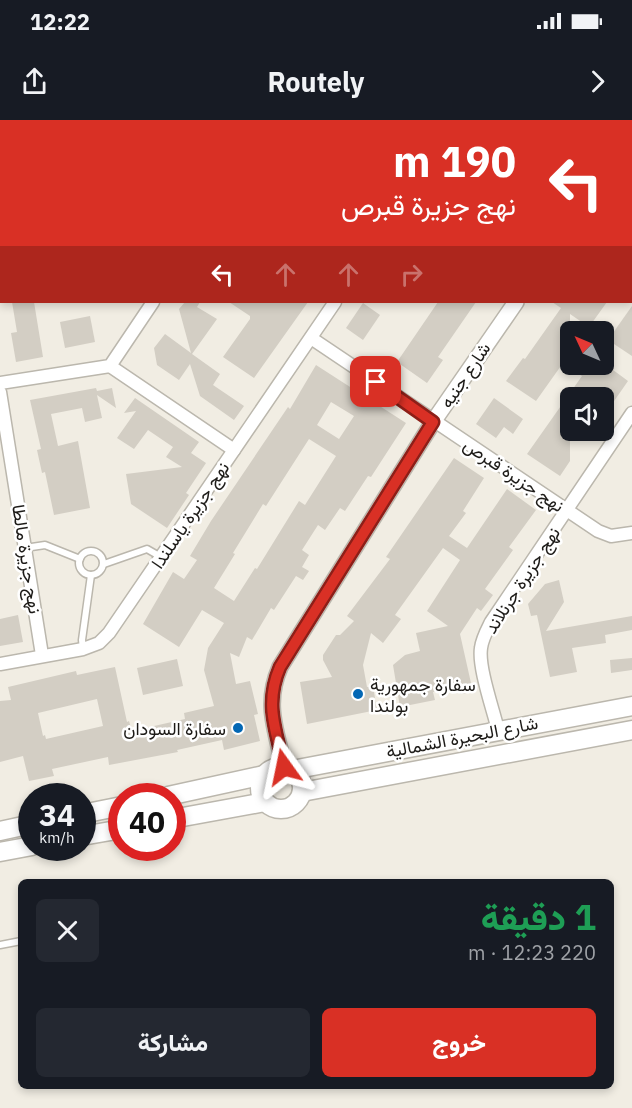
<!DOCTYPE html>
<html lang="ar">
<meta charset="utf-8">
<style>
:root{--surface:#171b24;--page:#242831;--text:#f1f3f6;--muted:#9ea1a6;--accent:#d93025}
body{margin:0;font-family:"IBM Plex Sans",Vazirmatn,sans-serif;background:var(--page);color:var(--text);direction:rtl;height:100vh;display:flex;flex-direction:column;font-size:22px;white-space:nowrap}
*{box-sizing:border-box;margin:0}
p{font-size:20px;color:var(--muted)}
.icon{flex:none;width:33px;height:33px;fill:none;stroke:currentColor;stroke-width:2;stroke-linecap:round;stroke-linejoin:round}
.map{position:relative;flex:1;overflow:hidden;direction:ltr}
.drawer{position:absolute;left:18px;top:759px;width:596px;height:210px;display:flex;flex-direction:column;background:var(--surface);border-radius:9px;box-shadow:0 3px 9px #0003;direction:rtl}
.drawer>*{flex:none}
.banner{position:absolute;left:0px;top:0px;width:633px;height:183px;box-shadow:0 3px 9px #0003;direction:rtl;background:#d93025;color:#fff;overflow:hidden}
.needle{width:39px;rotate:314deg}
.fabs{position:absolute;left:560px;top:201px;display:grid;gap:12px}
.fabs a{display:grid;place-items:center;width:54px;height:54px;border-radius:9px;background:var(--surface);box-shadow:0 3px 9px #0003;font-size:30px}
.speed{position:absolute;left:18px;top:663px;display:flex;gap:12px;font-size:30px;font-weight:700;text-align:center}
.speed>*{display:grid;place-content:center;width:78px;height:78px;border-radius:50%;background:var(--surface);box-shadow:0 3px 9px #0003;line-height:1}
.speed small{font-size:15px;font-weight:400}
.speed .limit{border:9px solid #d22;background:#fff;color:#111}
.pin{position:absolute;display:grid;place-items:center;width:51px;height:51px;color:#fff;margin:-26px;border-radius:12px;box-shadow:0 3px 9px #0006}
.me{position:absolute;width:66px;margin:-33px;rotate:348deg;stroke-linejoin:round;filter:drop-shadow(0 0 4px #0008)}
.turn{display:flex;align-items:center;gap:21px;height:126px;padding:0 18px;font-size:27px}
.turn .icon{width:78px;height:78px;stroke-width:2.5}
.turn b{display:block;font-size:42px;line-height:51px}
.lanes{display:flex;align-items:center;height:57px;padding:0 18px;background:#0003;justify-content:center;gap:30px;direction:ltr}
.lanes .off{opacity:.35}
.round{display:grid;place-items:center;flex:none;width:63px;height:63px;border-radius:9px;background:var(--page)}
.overview{display:flex;align-items:center;justify-content:space-between;height:102px;padding:0 18px}
h1{font-size:36px;font-weight:800;line-height:45px;color:#1e9e55}
.button{display:flex;gap:12px;margin-top:auto;padding:12px 18px}
.button a{flex:1;height:69px;border-radius:9px;background:var(--accent);color:#fff;font-size:24px;font-weight:800;line-height:69px;text-align:center}
.button a+a{background:var(--page);color:var(--text)}
.status{display:flex;justify-content:space-between;align-items:center;height:42px;padding:0 30px;background:var(--surface);direction:ltr}
.status svg{height:16px;fill:currentColor}
header{display:flex;justify-content:space-between;align-items:center;height:78px;padding:0 18px;background:var(--surface);font-size:27px;font-weight:800}
.map>svg:first-child{display:block}
.building{fill:#d3cec4;fill-rule:evenodd}
.lines{fill:none;stroke-linecap:round;stroke-linejoin:round}
.service-casing{stroke:#bbb7ad;stroke-width:9}
.minor-casing{stroke:#bbb7ad;stroke-width:15}
.tertiary-casing{stroke:#bbb7ad;stroke-width:18}
.secondary-casing{stroke:#bbb7ad;stroke-width:21}
.service{stroke:#fff;stroke-width:6}
.minor{stroke:#fff;stroke-width:12}
.tertiary{stroke:#fff;stroke-width:15}
.secondary{stroke:#fff;stroke-width:18}
.route-casing{stroke:#8d1f18;stroke-width:15}
.route{stroke:#d93025;stroke-width:10}
.poi-dot{fill:#0367b4;stroke:#fff;stroke-width:2}
.labels{text-anchor:middle;dominant-baseline:central;stroke-width:5;stroke-linejoin:round;paint-order:stroke}
.street-label{font-size:18px;fill:#1d1b18;stroke:#fff}
.poi-label{font-size:18px;fill:#1d1b18;stroke:#fff;text-anchor:start}
</style>
<div class="status"><b>12:22</b><svg viewBox="0 0 49 12"><path d="M0 12V9h3v3zM5 12V6h3v6zM10 12V3h3v9zM15 12V0h3v12zM26 1h20v11H26zM47 4h2v5h-2z"/></svg></div>
<header><svg class="icon" aria-label="forward" viewBox="0 0 24 24"><path d="M9 5l7 7-7 7"/></svg>Routely<svg class="icon" aria-label="share" viewBox="0 0 24 24"><path d="M12 15V3M7 8l5-5 5 5M5 13v7h14v-7"/></svg></header>
<div class="map">
<svg width="632" height="988" viewBox="0 0 632 988">
<rect width="100%" height="100%" fill="#f1ede3"/>
<!-- building -->
<g class="building">
<polygon points="12,182 34,182 43,237 16,242 11,213 17,212"/>
<polygon points="185,182 200,182 197,187 217,199 192,234 220,254 213,265 244,286 234,300 200,276 190,244 179,260 157,245 154,228 165,214 191,233 179,189"/>
<polygon points="229,182 308,182 254,258 223,237 250,199 250,196"/>
<polygon points="438,182 476,182 438,237 443,240 427,263 397,242"/>
<polygon points="552,182 607,182 589,207 570,194 570,244 605,244 628,261 603,297 603,278 570,278 570,341 560,356 527,334 582,256 563,243 536,281 506,261 523,238 525,239 561,188"/>
<polygon points="363,183 380,195 363,220 346,208"/>
<polygon points="632,186 632,236 608,220"/>
<polygon points="90,196 95,222 65,228 60,202"/>
<path d="M316,245L406,303L371,357L368,356L345,391L340,388L325,410L318,405L302,430L309,435L302,447L309,451L303,460L296,456L274,490L271,488L252,520L247,517L239,537L230,533L236,564L250,561L258,594L254,595L260,621L224,630L222,620L177,630L178,632L109,645L108,637L52,649L54,656L29,661L23,636L0,642V581L11,580L8,567L76,551L77,555L115,547L127,602L129,601L132,611L185,599L184,593L214,586L204,550L208,528L224,503L202,490L179,527L143,504L173,452L184,459L197,440L190,436L211,401L288,287L290,289ZM331,282L354,296L339,319L317,305ZM309,319L336,336L305,385L299,381L257,449L255,448L234,481L214,468L235,434L233,433L263,384L266,386ZM97,579L103,606L46,619L45,615L43,616L38,593Z"/>
<polygon points="96,268 97,271 112,268 116,288 97,275 102,298 85,302 82,288 51,294 58,326 78,321 90,388 54,395 45,352 42,353 37,330 41,329 30,280"/>
<polygon points="135,278 199,322 191,333 206,343 186,373 189,375 167,408 131,384 126,354 182,347 166,337 173,327 148,310 134,329 117,318 136,291 124,293"/>
<polygon points="494,278 523,299 513,314 504,307 496,318 476,304"/>
<polygon points="454,338 484,358 463,391 466,393 449,416 467,428 507,369 536,390 509,427 513,430 485,469 493,475 481,491 477,488 460,514 473,572 460,574 459,566 433,572 435,580 400,587 393,545 405,535 420,531 416,513 448,506 427,491 460,440 443,428 395,495 401,499 383,523 371,513 363,545 367,567 373,566 377,590 307,604 300,562 332,557 323,540 323,535 336,515 340,515 354,501 347,496 390,439 386,437"/>
<polygon points="559,460 564,482 546,511 632,496 632,510 605,515 606,523 572,528 577,552 550,557 537,495 531,496 528,484 545,464"/>
<polygon points="18,495 23,522 0,526 0,499"/>
<polygon points="632,538 632,550 611,553 610,540"/>
<polygon points="177,539 183,566 143,575 137,548"/>
</g>
<g class="lines">
<!-- service casing -->
<g class="service-casing">
<g id="service">
<polyline points="25,428 45,425 80,439"/>
<circle cx="91" cy="443" r="12"/>
<polyline points="104,444 147,429 161,437"/>
<polyline points="83,529 82,520 91,455"/>
<polyline points="0,825 21,821"/>
</g>
</g>
<!-- minor casing -->
<g class="minor-casing">
<g id="minor">
<polyline points="118,0 118,2"/>
<polyline points="277,0 277,2"/>
<polyline points="442,2 442,0"/>
<polyline points="0,102 2,102"/>
<polyline points="311,218 598,411 611,416 632,413"/>
<polyline points="110,246 234,330"/>
<polyline points="0,263 110,246 153,182"/>
<polyline points="0,272 42,535"/>
<polyline points="0,544 83,529 99,523 109,513 335,182"/>
<path d="M498,610C493,589 478,547 481,528C482,519 487,510 491,502L632,293"/>
</g>
</g>
<!-- tertiary casing -->
<g class="tertiary-casing">
<g id="tertiary">
<polyline points="600,0 600,2"/>
<path d="M284,647C276,610 264,584 280,547L433,302L516,182"/>
</g>
</g>
<!-- secondary casing -->
<g class="secondary-casing">
<g id="secondary">
<circle cx="281" cy="668" r="21"/>
<polyline points="292,650 632,586"/>
<polyline points="302,672 632,610"/>
<polyline points="168,676 264,655"/>
<polyline points="82,694 122,686"/>
<polyline points="172,699 265,682"/>
<polyline points="0,711 32,704"/>
<polyline points="82,716 122,709"/>
<polyline points="0,732 32,726"/>
</g>
</g>
<!-- service -->
<use href="#service" class="service"/>
<!-- minor -->
<use href="#minor" class="minor"/>
<!-- tertiary -->
<use href="#tertiary" class="tertiary"/>
<!-- secondary -->
<use href="#secondary" class="secondary"/>
</g>
<g class="lines">
<!-- route casing -->
<g class="route-casing">
<path id="route" d="M284,647C276,610 264,584 280,547L433,302L376,262"/>
</g>
<!-- route -->
<use href="#route" class="route"/>
</g>
<!-- markers -->
<g class="poi-dot">
<circle cx="358" cy="574" r="6"/>
<circle cx="238" cy="608" r="6"/>
</g>
<g class="labels">
<!-- street labels -->
<g class="street-label">
<text transform="translate(465 255) rotate(-56)">شارع جنيه</text>
<text transform="translate(514 355) rotate(34)">نهج جزيرة قبرص</text>
<text transform="translate(190 395) rotate(-56)">نهج جزيرة ياسلندا</text>
<text transform="translate(27 439) rotate(81)">نهج جزيرة مالطا</text>
<text transform="translate(522 460) rotate(-57)">نهج جزيرة جرنلاند</text>
<text transform="translate(462 617) rotate(-11)">شارع البحيرة الشمالية</text>
</g>
<!-- poi labels -->
<g class="poi-label">
<text x="370" y="564">سفارة جمهورية<tspan x="370" dy="21">بولندا</tspan></text>
<text x="226" y="608" text-anchor="end">سفارة السودان</text>
</g>
</g>
</svg>
<div class="fabs">
<a><svg class="needle" viewBox="-14 -14 28 28"><path d="M0-13l5 13h-10z" fill="#e53935"/><path d="M0 13l5-13h-10z" fill="#9ea1a6"/></svg></a>
<a><svg class="icon" aria-label="sound" viewBox="0 0 24 24"><path d="M4 9h4l5-4v14l-5-4H4zM17 9q2 3 0 6"/></svg></a>
</div>
<div class="speed"><div>34<small>km/h</small></div><div class="limit">40</div></div>
<div class="pin" style="left:376px;top:262px;background:#d93025"><svg class="icon" aria-label="arrive" viewBox="0 0 24 24"><path d="M6 21V4h12l-3 4 3 4H6"/></svg></div>
<svg class="me" style="left:284px;top:647px" viewBox="-20 -20 40 40"><path d="M0-17L14 15 0 8-14 15z" fill="#d93025" stroke="#fff" stroke-width="4"/></svg>
<div class="banner">
<div class="turn"><svg class="icon" aria-label="left" viewBox="0 0 24 24"><path d="M17 20v-9H6M10 6l-5 5 5 5"/></svg><div><b>190 m</b>نهج جزيرة قبرص</div></div>
<div class="lanes"><svg class="icon" aria-label="left" viewBox="0 0 24 24"><path d="M17 20v-9H6M10 6l-5 5 5 5"/></svg><svg class="icon off" aria-label="ahead" viewBox="0 0 24 24"><path d="M12 20V5M6 11l6-6 6 6"/></svg><svg class="icon off" aria-label="ahead" viewBox="0 0 24 24"><path d="M12 20V5M6 11l6-6 6 6"/></svg><svg class="icon off" aria-label="right" viewBox="0 0 24 24"><path d="M7 20v-9h11M14 6l5 5-5 5"/></svg></div>
</div>
<section class="drawer">
<div class="overview"><div><h1>1 دقيقة</h1><p>220 m · 12:23</p></div><a class="round"><svg class="icon" aria-label="close" viewBox="0 0 24 24"><path d="M6 6l12 12M18 6L6 18"/></svg></a></div>
<div class="button"><a>خروج</a><a>مشاركة</a></div>
</section>
</div>
